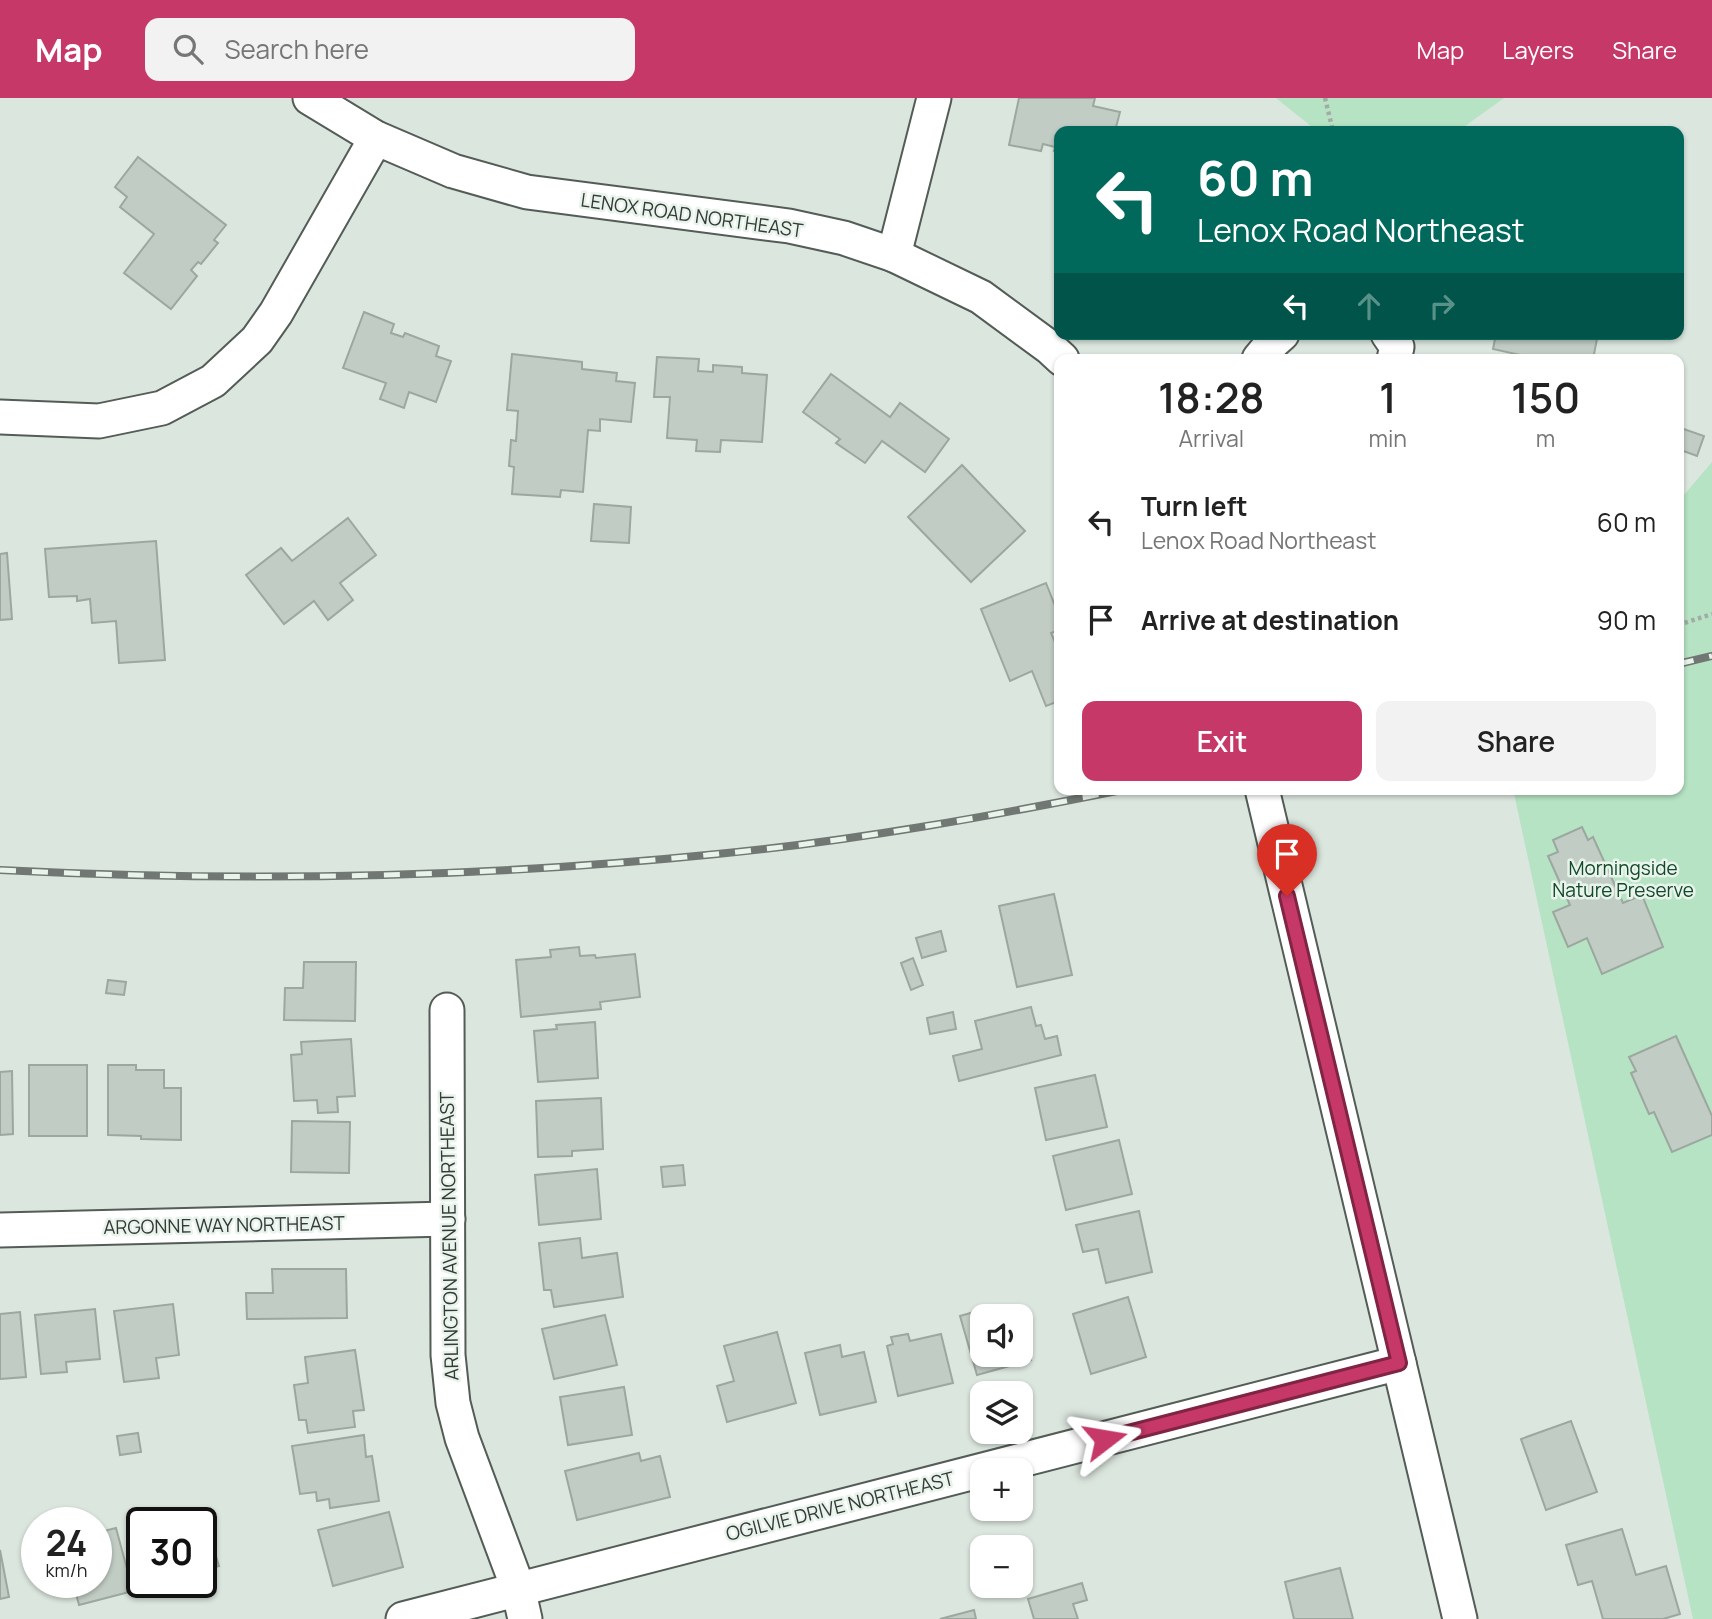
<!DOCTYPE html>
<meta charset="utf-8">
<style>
:root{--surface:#fff;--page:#f2f2f2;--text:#222;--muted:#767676;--accent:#c53868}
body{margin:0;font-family:Manrope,sans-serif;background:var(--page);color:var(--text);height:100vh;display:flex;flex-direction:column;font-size:26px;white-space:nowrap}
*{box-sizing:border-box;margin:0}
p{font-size:23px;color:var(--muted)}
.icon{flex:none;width:38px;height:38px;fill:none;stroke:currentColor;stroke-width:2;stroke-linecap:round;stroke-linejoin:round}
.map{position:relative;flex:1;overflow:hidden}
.sheet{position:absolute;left:1054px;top:256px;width:630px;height:441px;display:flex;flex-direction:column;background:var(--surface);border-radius:14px;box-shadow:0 2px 5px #0004}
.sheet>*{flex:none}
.banner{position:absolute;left:1054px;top:28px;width:630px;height:214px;border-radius:14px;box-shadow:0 2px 5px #0004;background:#00695c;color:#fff;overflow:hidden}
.controls{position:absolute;left:970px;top:1206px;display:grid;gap:14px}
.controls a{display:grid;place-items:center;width:63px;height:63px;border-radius:14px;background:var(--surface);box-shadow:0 2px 5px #0004;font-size:35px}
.speed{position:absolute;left:21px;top:1409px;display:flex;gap:14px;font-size:35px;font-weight:700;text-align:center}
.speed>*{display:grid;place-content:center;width:91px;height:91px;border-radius:50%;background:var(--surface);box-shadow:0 2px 5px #0004;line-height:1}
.speed small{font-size:18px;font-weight:400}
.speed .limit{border:4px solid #111;border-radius:10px;background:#fff;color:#111}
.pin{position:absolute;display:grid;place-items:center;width:60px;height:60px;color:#fff;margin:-72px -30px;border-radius:50% 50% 50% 0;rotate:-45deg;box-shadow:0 0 7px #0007}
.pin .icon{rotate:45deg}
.me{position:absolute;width:77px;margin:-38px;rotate:76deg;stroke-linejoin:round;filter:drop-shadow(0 0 5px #0008)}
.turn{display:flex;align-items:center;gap:24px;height:147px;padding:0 28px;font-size:32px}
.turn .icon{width:91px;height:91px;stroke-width:2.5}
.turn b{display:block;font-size:49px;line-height:60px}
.lanes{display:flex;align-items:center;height:66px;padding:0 28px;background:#0003;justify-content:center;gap:35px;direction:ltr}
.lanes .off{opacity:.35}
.eta{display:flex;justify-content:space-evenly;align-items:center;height:119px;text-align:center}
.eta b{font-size:42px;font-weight:600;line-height:49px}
.button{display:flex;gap:14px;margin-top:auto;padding:14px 28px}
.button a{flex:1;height:80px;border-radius:14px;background:var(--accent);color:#fff;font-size:28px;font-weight:600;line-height:80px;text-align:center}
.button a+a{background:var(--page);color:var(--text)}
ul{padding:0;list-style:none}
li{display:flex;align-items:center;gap:21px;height:98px;padding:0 28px}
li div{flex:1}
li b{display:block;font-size:26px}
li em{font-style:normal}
header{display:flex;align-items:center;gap:42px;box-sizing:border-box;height:98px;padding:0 35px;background:var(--accent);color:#fff}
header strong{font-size:33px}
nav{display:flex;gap:38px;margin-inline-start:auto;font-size:24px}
.search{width:490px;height:63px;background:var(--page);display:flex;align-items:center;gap:18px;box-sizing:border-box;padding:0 24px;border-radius:14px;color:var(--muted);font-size:26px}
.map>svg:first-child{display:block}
.green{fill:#b5e3c3}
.building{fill:#c1ccc4;stroke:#9ca79f;stroke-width:2}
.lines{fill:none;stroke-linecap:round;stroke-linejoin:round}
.minor-casing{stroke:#535c56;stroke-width:37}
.path{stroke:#a2aba5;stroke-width:4.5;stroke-dasharray:3.5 3.5;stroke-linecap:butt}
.minor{stroke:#fff;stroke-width:33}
.rail-casing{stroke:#717772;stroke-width:8}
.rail{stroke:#e8f3eb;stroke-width:5;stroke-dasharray:16;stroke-linecap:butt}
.route-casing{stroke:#802444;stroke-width:18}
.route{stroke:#c53868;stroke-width:12}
.labels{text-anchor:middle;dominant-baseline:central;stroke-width:5;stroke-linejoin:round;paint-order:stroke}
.street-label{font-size:19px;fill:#363a37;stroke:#e8f3eb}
.park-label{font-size:19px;fill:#13492a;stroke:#e8f3eb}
</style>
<header>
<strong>Map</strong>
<div class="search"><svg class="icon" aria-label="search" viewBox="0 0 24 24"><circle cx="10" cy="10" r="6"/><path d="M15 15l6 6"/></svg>Search here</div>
<nav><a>Map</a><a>Layers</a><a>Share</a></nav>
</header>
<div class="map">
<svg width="1712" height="1521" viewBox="0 0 1712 1521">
<rect width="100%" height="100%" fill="#dbe6de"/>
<!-- green -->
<g class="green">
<polygon points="1276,0 1504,0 1458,33 1317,33"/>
<polygon points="1712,364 1712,1521 1693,1521 1513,691 1678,691 1678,404"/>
</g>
<!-- building -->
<g class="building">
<polygon points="1019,0 1095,0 1093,8 1120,14 1115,33 1059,33 1059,54 1054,53 1055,49 1043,46 1041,53 1009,47"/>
<polygon points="138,59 226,127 214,142 218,145 201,166 198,164 191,172 197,178 171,211 124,175 154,136 120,109 127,99 115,89"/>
<polygon points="364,214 394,226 391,235 403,239 405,235 439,248 436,258 451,263 436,304 409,294 404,310 380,301 386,285 343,270"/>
<polygon points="1496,236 1575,236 1597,241 1593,261 1538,261 1493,251"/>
<polygon points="512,256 582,264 582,271 617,275 616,283 635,285 631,324 600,321 600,333 588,332 583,394 561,392 560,399 512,396 514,369 509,368 511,342 516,343 518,313 507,312"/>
<polygon points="657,259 699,261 698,273 713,274 713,267 742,269 742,275 767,277 762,344 721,342 720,354 696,353 697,342 667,340 670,299 654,299"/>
<polygon points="831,276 890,319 900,305 949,341 925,374 882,343 865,365 836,345 840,341 803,314"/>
<polygon points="1678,329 1704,338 1697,358 1678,351"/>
<polygon points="962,367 1025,433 971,484 908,419"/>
<polygon points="594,406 631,409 629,445 591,443"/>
<polygon points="348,420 376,457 340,485 353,502 328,522 314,503 284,526 246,477 281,450 292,463"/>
<polygon points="156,443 165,562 119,565 116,523 92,525 90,501 77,503 77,498 49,499 45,451"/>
<polygon points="7,455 12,521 0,522 0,456"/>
<polygon points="1046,485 1059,518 1059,532 1051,535 1059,553 1059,603 1046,608 1032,573 1010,583 981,511"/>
<polygon points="1582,729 1588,742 1593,739 1623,805 1642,797 1663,849 1602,876 1587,840 1568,849 1553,814 1570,807 1548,758 1558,754 1553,742"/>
<polygon points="1054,796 1072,877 1017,889 999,808"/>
<polygon points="941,833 946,853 922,860 916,840"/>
<polygon points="579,849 580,858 595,857 596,860 635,856 640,899 600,904 601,911 521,919 516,862 551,859 550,852"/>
<polygon points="913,860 923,887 911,892 901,865"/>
<polygon points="304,864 356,864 355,923 284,922 285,890 303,890"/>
<polygon points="108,882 126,884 124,897 106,895"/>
<polygon points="1031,909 1036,928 1041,927 1045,941 1057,938 1061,957 959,983 953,958 982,951 975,923"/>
<polygon points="953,914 956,931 930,936 927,920"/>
<polygon points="595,924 598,980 538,984 534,933 557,931 556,927"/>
<polygon points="1676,938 1712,1018 1712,1037 1672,1054 1654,1014 1649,1016 1631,975 1636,973 1629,959"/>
<polygon points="351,941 355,998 337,999 338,1014 318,1015 317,1002 294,1003 291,957 302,956 301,944"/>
<rect x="29" y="967" width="58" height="71"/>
<polygon points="108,967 136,967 136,972 164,972 164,990 181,990 181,1042 141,1041 141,1038 108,1037"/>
<polygon points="12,973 13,1036 0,1037 0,974"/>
<polygon points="1095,977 1107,1029 1046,1042 1035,990"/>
<polygon points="601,1000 603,1051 572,1053 572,1058 538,1059 536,1003"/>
<polygon points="292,1023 350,1024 349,1075 291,1074"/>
<polygon points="1119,1042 1132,1096 1066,1112 1053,1058"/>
<polygon points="683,1067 685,1087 663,1089 661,1069"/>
<polygon points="597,1071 601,1121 539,1127 535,1077"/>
<polygon points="1139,1113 1152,1174 1106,1185 1098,1151 1083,1154 1076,1127"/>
<polygon points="580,1140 582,1160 617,1155 623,1199 554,1209 551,1192 544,1192 539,1145"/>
<polygon points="272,1171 346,1171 347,1220 247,1221 246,1195 273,1195"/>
<polygon points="1128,1199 1146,1259 1091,1276 1073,1216"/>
<polygon points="173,1206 179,1257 156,1260 159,1280 124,1284 114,1213"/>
<polygon points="988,1210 991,1218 982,1218 982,1256 1020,1256 1020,1223 1031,1262 977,1277 960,1218"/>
<polygon points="95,1211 100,1261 66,1264 67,1274 41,1276 35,1217"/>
<polygon points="20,1214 26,1279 0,1281 0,1216"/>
<polygon points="605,1217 617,1267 554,1281 542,1231"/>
<polygon points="777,1234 796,1305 727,1324 717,1288 734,1283 724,1248"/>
<polygon points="908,1236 910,1243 941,1236 953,1285 898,1298 887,1248 893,1246 891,1239"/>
<polygon points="840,1247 842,1259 864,1254 876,1304 820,1317 805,1255"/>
<polygon points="355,1252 364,1312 353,1313 355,1329 308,1335 306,1322 299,1322 294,1287 308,1285 305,1259"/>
<polygon points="624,1289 632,1337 568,1347 560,1299"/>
<polygon points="1571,1323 1597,1394 1546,1412 1521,1341"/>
<polygon points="138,1335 141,1354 120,1357 117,1338"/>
<polygon points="364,1337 366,1359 372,1358 379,1403 330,1410 329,1401 317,1403 316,1394 300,1396 292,1348"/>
<polygon points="639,1355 641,1363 660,1358 670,1399 577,1422 565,1373"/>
<polygon points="389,1414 403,1469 333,1488 318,1432"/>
<polygon points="204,1420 219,1468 201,1473 201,1424 188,1424"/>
<polygon points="116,1430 133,1493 79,1507 73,1484 96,1484 96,1451 99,1450 96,1435"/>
<polygon points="1622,1431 1636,1477 1666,1468 1680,1516 1663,1521 1603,1521 1592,1483 1578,1487 1566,1447"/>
<polygon points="0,1452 9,1499 0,1501"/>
<polygon points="1340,1470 1353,1521 1294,1521 1285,1484"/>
<polygon points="1082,1485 1087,1502 1073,1506 1078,1521 1034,1521 1028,1501"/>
<polygon points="974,1512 976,1521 940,1521"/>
</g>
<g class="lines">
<!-- minor casing -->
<g class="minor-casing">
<g id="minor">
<polyline points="310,0 376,40 453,73 527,94 789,128 844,140 894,157 981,199 1049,249 1062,261"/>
<polyline points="894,157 934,0"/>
<polyline points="1388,236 1397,249 1394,261"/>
<polyline points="1259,261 1273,244 1282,236"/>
<polyline points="0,319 99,323 162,310 213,283 257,242 276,215 376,40"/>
<polyline points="1262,691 1460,1521"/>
<polyline points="447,912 448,1257 453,1305 462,1340 518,1490 525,1521"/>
<polyline points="0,1132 448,1121"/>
<polyline points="403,1521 1399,1265"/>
</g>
</g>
<!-- path -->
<g class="path">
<polyline points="1325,0 1333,33"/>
<polyline points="1678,527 1712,516"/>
</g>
<!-- minor -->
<use href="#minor" class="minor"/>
<!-- rail casing -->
<g class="rail-casing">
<g id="rail">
<polyline points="1678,566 1712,558"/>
<path d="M0,772C239,784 479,780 717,756C854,743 991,718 1127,691"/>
</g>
</g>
<!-- rail -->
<use href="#rail" class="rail"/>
</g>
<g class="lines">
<!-- route casing -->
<g class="route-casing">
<polyline id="route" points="1105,1341 1399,1265 1287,798"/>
</g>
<!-- route -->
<use href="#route" class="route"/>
</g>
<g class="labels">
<!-- street labels -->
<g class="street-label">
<text transform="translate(692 117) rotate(8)">LENOX ROAD NORTHEAST</text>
<text transform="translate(224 1127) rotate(-1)">ARGONNE WAY NORTHEAST</text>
<text transform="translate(449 1138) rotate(-91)">ARLINGTON AVENUE NORTHEAST</text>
<text transform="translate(840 1408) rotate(-14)">OGILVIE DRIVE NORTHEAST</text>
</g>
<!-- park labels -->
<g class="park-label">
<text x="1623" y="770">Morningside<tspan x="1623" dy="22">Nature Preserve</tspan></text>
</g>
</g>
</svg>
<div class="controls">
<a><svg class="icon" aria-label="sound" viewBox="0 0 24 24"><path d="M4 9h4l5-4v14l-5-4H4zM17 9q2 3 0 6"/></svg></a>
<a><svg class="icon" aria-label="layers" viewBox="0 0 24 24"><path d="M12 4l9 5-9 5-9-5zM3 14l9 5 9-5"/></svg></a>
<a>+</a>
<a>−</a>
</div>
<div class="speed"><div>24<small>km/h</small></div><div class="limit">30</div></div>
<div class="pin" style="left:1287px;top:798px;background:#d93025"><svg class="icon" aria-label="arrive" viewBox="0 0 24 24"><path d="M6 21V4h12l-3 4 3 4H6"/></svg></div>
<svg class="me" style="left:1105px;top:1341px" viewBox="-20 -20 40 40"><path d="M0-17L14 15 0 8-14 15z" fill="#c53868" stroke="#fff" stroke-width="4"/></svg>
<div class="banner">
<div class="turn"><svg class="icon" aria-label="left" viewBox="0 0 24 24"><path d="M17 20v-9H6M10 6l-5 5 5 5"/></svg><div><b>60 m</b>Lenox Road Northeast</div></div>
<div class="lanes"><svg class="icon" aria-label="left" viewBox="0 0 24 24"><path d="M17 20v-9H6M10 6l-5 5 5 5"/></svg><svg class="icon off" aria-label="ahead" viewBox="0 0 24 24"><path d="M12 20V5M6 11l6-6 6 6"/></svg><svg class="icon off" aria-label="right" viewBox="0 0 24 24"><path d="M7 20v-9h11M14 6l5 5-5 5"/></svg></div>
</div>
<section class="sheet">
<div class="eta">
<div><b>18:28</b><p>Arrival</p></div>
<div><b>1</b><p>min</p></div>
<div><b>150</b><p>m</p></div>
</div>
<ul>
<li><svg class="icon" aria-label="left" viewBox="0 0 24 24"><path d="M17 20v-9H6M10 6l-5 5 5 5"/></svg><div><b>Turn left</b><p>Lenox Road Northeast</p></div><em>60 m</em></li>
<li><svg class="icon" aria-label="arrive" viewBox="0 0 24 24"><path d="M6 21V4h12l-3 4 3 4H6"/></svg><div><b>Arrive at destination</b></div><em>90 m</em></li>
</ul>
<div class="button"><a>Exit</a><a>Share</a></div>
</section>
</div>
